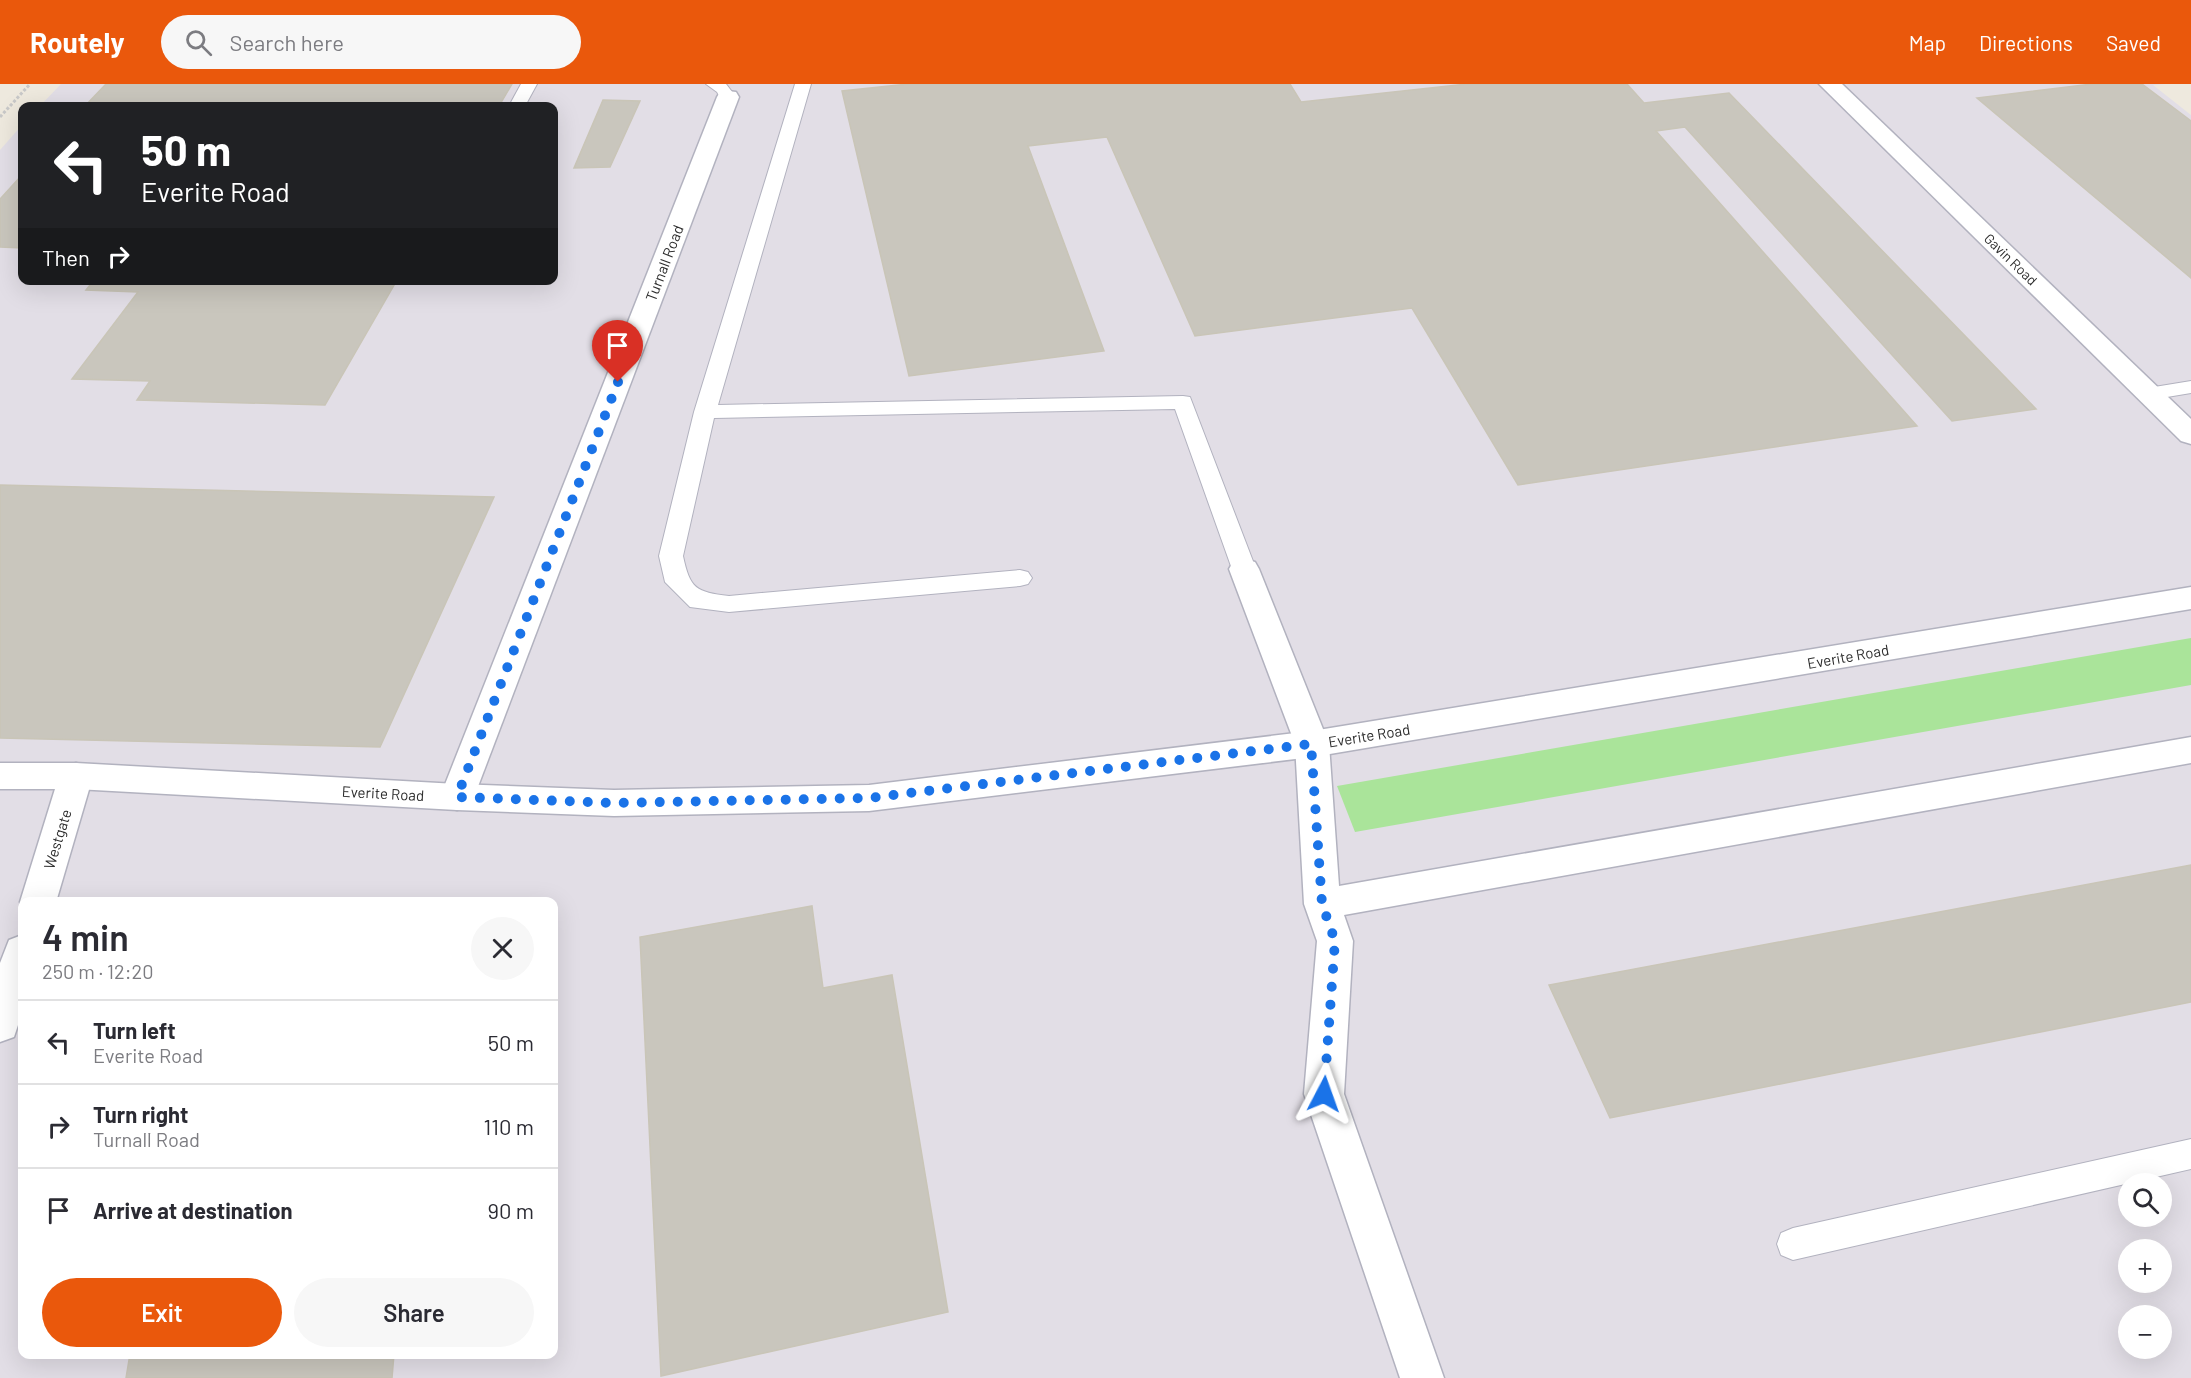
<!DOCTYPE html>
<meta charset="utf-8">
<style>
:root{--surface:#fff;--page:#f7f7f7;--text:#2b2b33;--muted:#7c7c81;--line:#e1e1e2;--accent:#ea580c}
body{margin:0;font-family:Barlow,sans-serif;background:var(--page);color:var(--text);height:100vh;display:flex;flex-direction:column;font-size:22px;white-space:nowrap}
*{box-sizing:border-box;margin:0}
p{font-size:20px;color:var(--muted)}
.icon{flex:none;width:33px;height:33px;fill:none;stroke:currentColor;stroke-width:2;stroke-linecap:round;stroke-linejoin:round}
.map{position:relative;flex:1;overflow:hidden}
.sheet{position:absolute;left:18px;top:813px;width:540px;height:462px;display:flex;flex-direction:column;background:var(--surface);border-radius:12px;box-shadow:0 6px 24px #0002}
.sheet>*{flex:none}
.hud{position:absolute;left:18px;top:18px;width:540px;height:183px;border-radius:12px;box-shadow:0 6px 24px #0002;background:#202124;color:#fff;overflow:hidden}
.buttons{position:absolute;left:2118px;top:1089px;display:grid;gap:12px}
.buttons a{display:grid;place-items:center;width:54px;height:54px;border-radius:50%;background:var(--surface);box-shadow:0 6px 24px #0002;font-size:30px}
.pin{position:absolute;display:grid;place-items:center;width:51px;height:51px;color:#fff;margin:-62px -26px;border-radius:50% 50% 50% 0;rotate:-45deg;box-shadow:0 0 6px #0007}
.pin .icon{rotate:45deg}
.me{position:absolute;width:66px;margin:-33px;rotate:4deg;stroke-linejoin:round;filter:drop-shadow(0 0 4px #0008)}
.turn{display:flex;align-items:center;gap:21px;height:126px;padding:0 24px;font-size:27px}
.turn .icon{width:78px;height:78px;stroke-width:2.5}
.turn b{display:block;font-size:42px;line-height:51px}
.then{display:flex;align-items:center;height:57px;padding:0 24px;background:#0003;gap:12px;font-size:22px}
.round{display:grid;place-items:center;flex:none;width:63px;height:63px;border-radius:32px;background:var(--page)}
.head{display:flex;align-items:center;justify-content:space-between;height:102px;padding:0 24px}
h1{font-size:36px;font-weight:600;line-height:45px}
.action{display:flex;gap:12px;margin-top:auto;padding:12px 24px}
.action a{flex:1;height:69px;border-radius:36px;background:var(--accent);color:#fff;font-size:24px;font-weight:600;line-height:69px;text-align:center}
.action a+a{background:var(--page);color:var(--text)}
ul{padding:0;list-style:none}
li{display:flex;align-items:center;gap:18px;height:84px;padding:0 24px;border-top:2px solid var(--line)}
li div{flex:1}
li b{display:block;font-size:22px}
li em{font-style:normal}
header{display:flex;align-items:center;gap:36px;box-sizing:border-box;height:84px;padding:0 30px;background:var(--accent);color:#fff}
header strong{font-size:28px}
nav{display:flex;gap:33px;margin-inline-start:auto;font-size:21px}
.search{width:420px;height:54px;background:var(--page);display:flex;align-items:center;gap:15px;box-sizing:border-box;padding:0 21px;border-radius:33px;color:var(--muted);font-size:22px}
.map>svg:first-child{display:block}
.industrial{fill:#e2dee6;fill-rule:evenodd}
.green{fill:#aae49a}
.building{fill:#c9c6bd;stroke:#c9c5b7;stroke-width:1.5}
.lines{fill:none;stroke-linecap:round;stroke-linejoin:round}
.lane-casing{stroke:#b2b2bf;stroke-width:2}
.street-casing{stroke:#b2b2bf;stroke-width:3}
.secondary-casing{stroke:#b2b2bf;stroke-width:3}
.path{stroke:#c8c8c8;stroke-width:3;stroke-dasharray:3 2;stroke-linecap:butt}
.lane{fill:#fff;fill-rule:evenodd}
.street{fill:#fff;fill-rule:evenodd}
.secondary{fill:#fff;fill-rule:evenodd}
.route{stroke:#1a73e8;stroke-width:10;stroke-dasharray:0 18}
.labels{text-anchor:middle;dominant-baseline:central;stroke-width:4.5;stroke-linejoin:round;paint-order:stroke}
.far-street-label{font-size:14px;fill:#2c2c2c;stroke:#fff}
.street-label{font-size:15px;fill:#2c2c2c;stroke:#fff}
</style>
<header>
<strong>Routely</strong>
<div class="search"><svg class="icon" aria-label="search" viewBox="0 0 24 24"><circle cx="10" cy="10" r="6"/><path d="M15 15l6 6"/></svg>Search here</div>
<nav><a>Map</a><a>Directions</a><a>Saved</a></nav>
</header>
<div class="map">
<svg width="2191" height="1294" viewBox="0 0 2191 1294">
<rect width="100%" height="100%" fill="#eee9de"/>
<!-- industrial -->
<path class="industrial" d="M61,0H2165L2153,1L2191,31V1294H0V66L22,41V196H554V22H40ZM22,818H554V1270H22ZM2128,1100H2162V1132H2128ZM2128,1166H2162V1198H2128ZM2128,1232H2162V1264H2128Z"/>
<!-- green -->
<polygon class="green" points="2191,554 2191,601 1355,748 1337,702"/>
<!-- building -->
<g class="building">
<polygon points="106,0 512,0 499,22 85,22"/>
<polygon points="908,0 1290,0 1301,18 1467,0 1627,0 1644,19 1729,9 2036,325 1952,337 1685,43 1656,47 1917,342 1518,401 1412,224 1195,252 1107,53 1028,62 1104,267 909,292 842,7"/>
<polygon points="2092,0 2142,0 2191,37 2191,194 1977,14"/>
<polygon points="603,16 640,17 610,83 574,84"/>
<polygon points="22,91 22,164 0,163 0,115"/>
<polygon points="94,196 397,196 325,321 137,316 150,297 72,295 138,208 86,206"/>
<polygon points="0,401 494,413 380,663 0,654"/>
<polygon points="2191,781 2191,918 1610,1034 1549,901"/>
<polygon points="812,822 823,904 892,891 948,1228 661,1292 640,853"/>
<polygon points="130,1270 394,1270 392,1294 126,1294"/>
</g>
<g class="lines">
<!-- lane casing -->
<g class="lane-casing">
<g id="lane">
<polygon points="521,0 537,0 525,22 509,22"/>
<polygon points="706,0 726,0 736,13 728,18 722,17 717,8"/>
<path d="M795,0H811L718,321L1183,312L1190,313L1256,485L1252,491L1244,493L1236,491L1232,485L1175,325L714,334L683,472C690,505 696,508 729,512L1020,486L1028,488L1032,494L1028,500L1020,502L729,528L690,523L665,498L659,472L694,328Z"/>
<polygon points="2191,297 2191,309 2149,316 2142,315 2139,310 2142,305"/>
<polygon points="2191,1055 2191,1085 1793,1176 1781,1171 1777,1160 1781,1149 1793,1144"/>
</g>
</g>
<!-- street casing -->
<g class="street-casing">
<g id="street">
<polygon points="1819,0 1842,0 2191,335 2191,360 2181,357"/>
<polygon points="728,7 736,8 739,13 474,713 469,722 457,726 445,722 440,713 717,13 720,8"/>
<polygon points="1244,475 1255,478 1259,485 1329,660 1339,802 2191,653 2191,679 1344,831 1353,857 1344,1010 1444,1294 1400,1294 1304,1010 1317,857 1304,820 1295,660 1229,485 1233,478"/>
<polygon points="76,679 88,683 93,692 56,818 22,818 22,823 20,818 59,692 64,683"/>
<polygon points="22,851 22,929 14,953 0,958 0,879 9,856"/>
</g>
</g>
<!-- secondary casing -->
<g class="secondary-casing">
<polygon id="secondary" points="2191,503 2191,525 1312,673 869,727 614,732 457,726 76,705 0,705 0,679 76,679 457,700 614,706 869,701 1312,647"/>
</g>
<!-- path -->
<polyline class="path" points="0,33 30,0"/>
<!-- lane -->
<use href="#lane" class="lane"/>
<!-- street -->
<use href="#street" class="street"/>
<!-- secondary -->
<use href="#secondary" class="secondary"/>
</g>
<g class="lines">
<!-- route -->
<polyline class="route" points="618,298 457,713 614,719 869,714 1311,660 1322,820 1335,857 1324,1010"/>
</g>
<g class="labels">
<!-- far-street labels -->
<g class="far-street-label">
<text transform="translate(2011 175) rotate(44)">Gavin Road</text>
</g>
<!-- street labels -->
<g class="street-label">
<text transform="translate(664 179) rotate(-69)">Turnall Road</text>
<text transform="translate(1848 572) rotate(-10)">Everite Road</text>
<text transform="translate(1369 651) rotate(-9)">Everite Road</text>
<text transform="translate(383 709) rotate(3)">Everite Road</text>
<text transform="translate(57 755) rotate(-73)">Westgate</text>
</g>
</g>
</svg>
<div class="buttons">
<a><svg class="icon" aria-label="search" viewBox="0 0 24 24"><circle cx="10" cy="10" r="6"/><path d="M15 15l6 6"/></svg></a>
<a>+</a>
<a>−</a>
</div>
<div class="pin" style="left:618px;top:298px;background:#d93025"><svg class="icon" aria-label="arrive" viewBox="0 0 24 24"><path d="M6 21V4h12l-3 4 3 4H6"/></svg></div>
<svg class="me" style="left:1324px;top:1010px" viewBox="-20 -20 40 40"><path d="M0-17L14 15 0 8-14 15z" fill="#1a73e8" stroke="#fff" stroke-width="4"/></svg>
<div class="hud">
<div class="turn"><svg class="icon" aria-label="left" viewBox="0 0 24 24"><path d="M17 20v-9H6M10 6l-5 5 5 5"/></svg><div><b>50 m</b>Everite Road</div></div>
<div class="then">Then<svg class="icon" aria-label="right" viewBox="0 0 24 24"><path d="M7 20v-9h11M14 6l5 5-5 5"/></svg></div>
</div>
<section class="sheet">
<div class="head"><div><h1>4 min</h1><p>250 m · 12:20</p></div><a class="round"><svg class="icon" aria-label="close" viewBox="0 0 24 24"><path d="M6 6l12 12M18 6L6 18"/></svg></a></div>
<ul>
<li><svg class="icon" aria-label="left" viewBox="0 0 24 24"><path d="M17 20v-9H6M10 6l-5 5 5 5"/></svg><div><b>Turn left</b><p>Everite Road</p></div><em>50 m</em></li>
<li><svg class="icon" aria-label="right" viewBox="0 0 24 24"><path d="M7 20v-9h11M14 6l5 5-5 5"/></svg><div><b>Turn right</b><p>Turnall Road</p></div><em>110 m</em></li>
<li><svg class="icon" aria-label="arrive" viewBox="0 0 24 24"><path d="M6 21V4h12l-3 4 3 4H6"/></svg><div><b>Arrive at destination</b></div><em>90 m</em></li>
</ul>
<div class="action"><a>Exit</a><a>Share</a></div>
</section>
</div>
